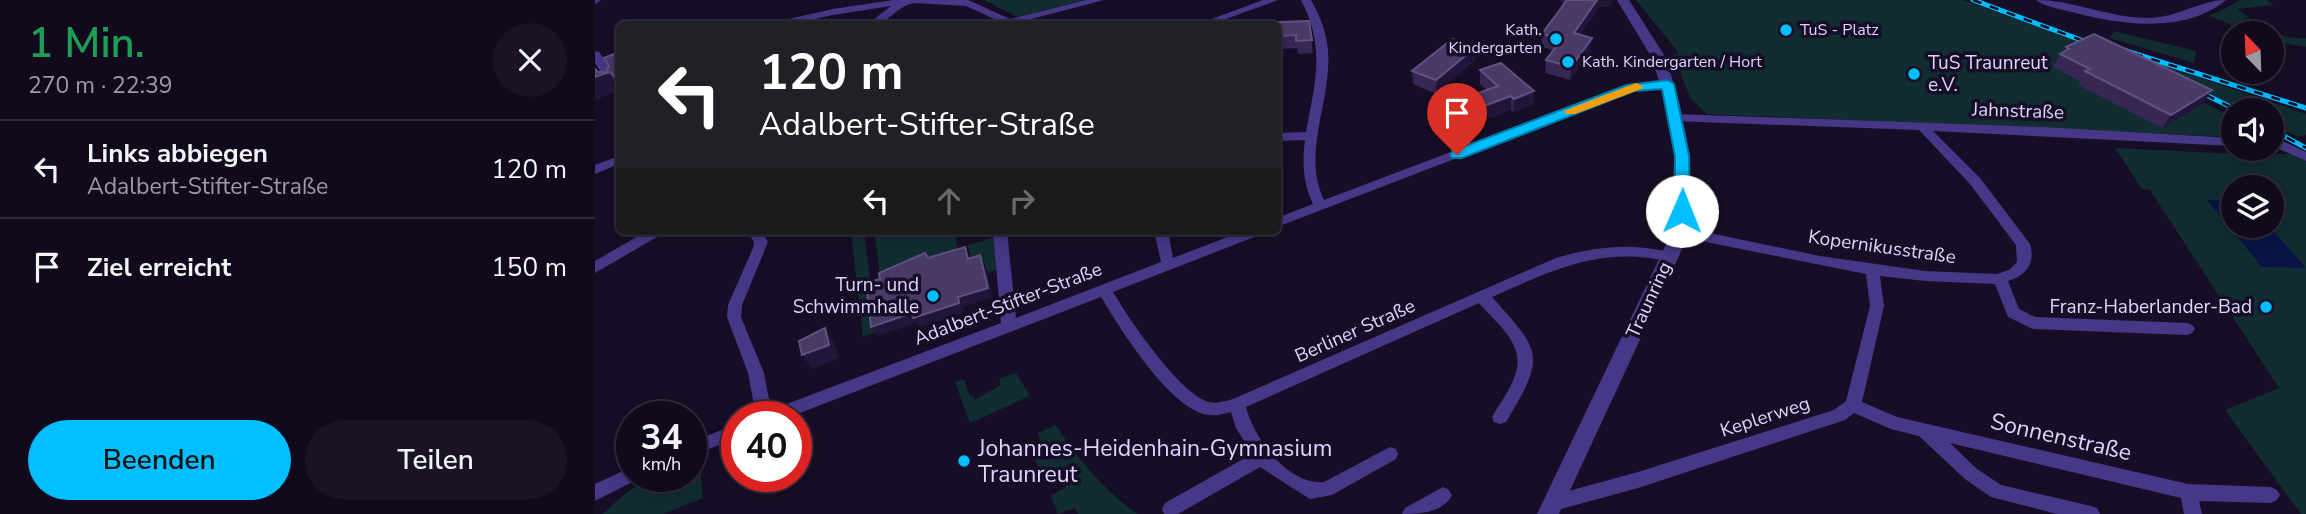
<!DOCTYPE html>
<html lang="de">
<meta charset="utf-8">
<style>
:root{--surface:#100a1c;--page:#191325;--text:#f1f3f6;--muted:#9c9aa3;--line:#302b3b;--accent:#00beff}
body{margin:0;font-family:"Nunito Sans",sans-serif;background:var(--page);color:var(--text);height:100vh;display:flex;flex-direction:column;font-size:26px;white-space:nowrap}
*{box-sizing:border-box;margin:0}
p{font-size:23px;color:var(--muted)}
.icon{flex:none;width:38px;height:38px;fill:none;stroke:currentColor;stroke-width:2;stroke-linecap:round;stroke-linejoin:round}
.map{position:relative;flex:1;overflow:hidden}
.sheet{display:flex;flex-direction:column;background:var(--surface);width:595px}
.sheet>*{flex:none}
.banner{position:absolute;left:21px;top:21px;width:665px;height:214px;border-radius:10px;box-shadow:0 4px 18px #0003,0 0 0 2px var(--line);background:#202124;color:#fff;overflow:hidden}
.needle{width:46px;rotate:337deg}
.buttons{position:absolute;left:1626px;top:21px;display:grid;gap:14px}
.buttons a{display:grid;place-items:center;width:63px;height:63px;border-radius:50%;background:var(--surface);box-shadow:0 4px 18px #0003,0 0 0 2px var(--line);font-size:35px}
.speed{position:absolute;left:21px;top:401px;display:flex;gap:14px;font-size:35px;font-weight:700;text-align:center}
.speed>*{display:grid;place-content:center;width:91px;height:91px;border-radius:50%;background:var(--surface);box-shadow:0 4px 18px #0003,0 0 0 2px var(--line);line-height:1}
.speed small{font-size:18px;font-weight:400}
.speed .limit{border:10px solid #d22;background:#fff;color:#111}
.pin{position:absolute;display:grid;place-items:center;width:60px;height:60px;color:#fff;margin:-72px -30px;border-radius:50% 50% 50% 0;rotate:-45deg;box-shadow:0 0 7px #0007}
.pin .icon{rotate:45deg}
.me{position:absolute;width:77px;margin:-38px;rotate:1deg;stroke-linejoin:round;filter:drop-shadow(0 0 5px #0008)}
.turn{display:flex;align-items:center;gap:24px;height:147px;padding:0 28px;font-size:32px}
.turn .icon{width:91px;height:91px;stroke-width:2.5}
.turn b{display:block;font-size:49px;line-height:60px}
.lanes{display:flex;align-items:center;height:66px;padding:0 28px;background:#0003;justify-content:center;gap:35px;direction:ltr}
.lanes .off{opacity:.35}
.round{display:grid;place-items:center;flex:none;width:74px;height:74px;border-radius:37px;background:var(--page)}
.overview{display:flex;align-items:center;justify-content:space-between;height:119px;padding:0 28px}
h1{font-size:42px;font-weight:600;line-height:52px;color:#1e9e55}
.action{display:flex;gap:14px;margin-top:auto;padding:14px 28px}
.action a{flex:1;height:80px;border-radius:42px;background:var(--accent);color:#111;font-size:28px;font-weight:600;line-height:80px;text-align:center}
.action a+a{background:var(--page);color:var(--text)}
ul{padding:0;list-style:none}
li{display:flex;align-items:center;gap:21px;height:98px;padding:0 28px;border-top:2px solid var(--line)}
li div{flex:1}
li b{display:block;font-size:26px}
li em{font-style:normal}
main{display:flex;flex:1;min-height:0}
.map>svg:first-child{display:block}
.green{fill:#112d31;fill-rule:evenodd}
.water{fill:#081545}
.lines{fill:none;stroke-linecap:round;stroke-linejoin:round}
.minor{fill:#473887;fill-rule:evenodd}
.tertiary{fill:#473887;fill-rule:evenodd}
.rail-casing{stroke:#00beff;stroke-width:5}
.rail{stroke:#160e26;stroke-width:2.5;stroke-dasharray:9;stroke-linecap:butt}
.wall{fill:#372755}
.shaded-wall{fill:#22153a}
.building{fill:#493a67;stroke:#60527f;stroke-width:2}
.route{fill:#00beff;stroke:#007ca6;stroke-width:2}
.slow{fill:#f59e0b}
.poi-dot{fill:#00beff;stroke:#160e26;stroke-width:2.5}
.labels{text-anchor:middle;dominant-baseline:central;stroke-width:7;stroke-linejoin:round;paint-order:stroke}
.far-poi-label{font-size:16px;fill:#dfd4ff;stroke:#160e26;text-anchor:start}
.poi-label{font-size:19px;fill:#dfd4ff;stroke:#160e26;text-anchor:end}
.street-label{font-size:19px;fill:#dfd4ff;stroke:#160e26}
.near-street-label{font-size:23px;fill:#dfd4ff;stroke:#160e26}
.near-poi-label{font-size:23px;fill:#dfd4ff;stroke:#160e26;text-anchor:start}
</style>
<main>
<section class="sheet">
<div class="overview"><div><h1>1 Min.</h1><p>270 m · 22:39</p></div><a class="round"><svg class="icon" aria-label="close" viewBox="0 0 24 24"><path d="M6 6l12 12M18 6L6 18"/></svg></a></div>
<ul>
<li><svg class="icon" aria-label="left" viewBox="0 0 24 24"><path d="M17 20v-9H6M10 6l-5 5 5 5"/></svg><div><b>Links abbiegen</b><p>Adalbert-Stifter-Straße</p></div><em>120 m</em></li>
<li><svg class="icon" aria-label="arrive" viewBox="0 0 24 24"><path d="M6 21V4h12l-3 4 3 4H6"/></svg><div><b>Ziel erreicht</b></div><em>150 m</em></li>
</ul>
<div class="action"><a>Beenden</a><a>Teilen</a></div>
</section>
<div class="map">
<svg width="1711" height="514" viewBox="0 0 1711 514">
<rect width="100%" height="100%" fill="#160e26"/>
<!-- green -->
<g class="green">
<polygon points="389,0 489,0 422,17"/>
<polygon points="1041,0 1368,0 1482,40 1638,117 1638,137 1112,114 1096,99 1078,55 1084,53"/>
<path d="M1645,0H1671L1679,5L1642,9C1662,24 1685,40 1711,38V47L1677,41L1676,33H1654L1613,15L1624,12Z"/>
<polygon points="1519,31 1601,51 1599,63 1515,38"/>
<polygon points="1529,52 1711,114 1711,135 1703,137 1677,124 1676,110 1649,110"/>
<path d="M1520,148L1640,154L1664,159H1674L1681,154H1697L1711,162V514H1706L1630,410L1684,388L1555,190L1547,189ZM1638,187H1676V226H1638Z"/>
<polygon points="256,231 269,231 281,332 268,337"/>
<polygon points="279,231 359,231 363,250 285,274"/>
<polygon points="400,237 403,269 392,273 390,265 378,269 373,245"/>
<polygon points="421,373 435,396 375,423 360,382 369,379 375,397 378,396 379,400 406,385 404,379"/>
<path d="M461,425C482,459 509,490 542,514H483L480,508L463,514L456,496L471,487L464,472L448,480L439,457L449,452L443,433Z"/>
<path d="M104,457L108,498L68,514H8C42,482 49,476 96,476V461Z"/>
</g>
<!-- water -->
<polygon class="water" points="1612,200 1638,201 1638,226 1674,226 1711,268 1667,267"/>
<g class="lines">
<!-- minor -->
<g class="minor">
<polygon points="0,0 6,0 0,4"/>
<path d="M298,0H373L415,19L491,0H509L417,24H410L371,6L319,3C300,6 294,26 273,24L296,6L238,15L197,24H180L181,22L238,9Z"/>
<polygon points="668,0 683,0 617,24 603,24"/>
<path d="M706,0H716C725,16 732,33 733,51C737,101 706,152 729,200L1033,85L1073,81L1079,84L1073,87L1039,90L682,227V218L718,204C708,183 707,163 710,140L682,141V133L711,132C720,83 731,48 706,0Z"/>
<path d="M1441,0C1479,0 1514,18 1553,18C1582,18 1605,0 1631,0C1590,34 1525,25 1477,12C1465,9 1450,7 1441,0Z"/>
<polygon points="0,51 4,52 24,83 24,87 16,87 14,85 0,63"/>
<path d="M1081,114L1447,127L1638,138V146L1338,131L1385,178L1435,244C1441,263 1431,276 1413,281L1424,309L1440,317L1592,323L1597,325L1600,329L1597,333L1592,335L1438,329L1413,317L1400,284L1330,281L1285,276L1289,306L1267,402L1302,417L1593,484L1676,487L1682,490L1685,495L1682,500L1676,503L1604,501L1607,514H1589L1586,498L1355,443L1382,469L1406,485L1496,506L1502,508L1505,514H1462L1396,497L1370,479L1324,436L1296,429L1259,413L1250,420L1043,488L959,511L953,509L950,503L953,497L959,495L1043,472L1239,410L1251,401L1275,306L1271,274L1086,237L1081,235L1079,232L1081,229L1086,227L1225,256L1330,271L1402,274L1414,270L1422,262L1421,245L1375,184L1324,130L1077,121V115Z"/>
<polygon points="1676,140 1688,141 1711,152 1711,161 1682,148 1676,148"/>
<polygon points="24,156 24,164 0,174 0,165"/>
<polygon points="52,231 69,231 67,234 0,273 0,261"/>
<path d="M152,231H166L173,242L147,305L146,317L169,373L176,410L406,323L398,231H412L421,318L566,262L559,231H573L578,258L648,231H669L667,234L518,292C534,319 582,390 611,401C619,405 630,401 638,399L961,258C1002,246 1039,242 1080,254L1082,257L1075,262C1007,245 958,270 897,297C947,353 951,355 911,422L905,424L899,422L897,417C904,404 914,392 919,378C933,346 903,325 884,303L651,407C659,439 693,485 729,482L795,447L801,449L803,454L801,459L737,495L715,499L665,467L583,514H569L567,509L570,503L657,454L641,428L636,412C623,416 611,417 599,410C566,393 525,329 506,297L197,416H161L153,373L132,317L133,305L158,248L159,242Z"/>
<polygon points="142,424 142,438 96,456 96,442"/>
<polygon points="37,467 37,476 45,476 43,479 0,501 0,484"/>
<path d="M848,487L854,490L857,495C848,513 825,514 807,514L810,508Z"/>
</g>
<!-- tertiary -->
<polygon class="tertiary" points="1022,0 1034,0 1071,58 1085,105 1095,156 1095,232 964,514 942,514 1077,232 1079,156 1071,105 1057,58"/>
<!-- rail casing -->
<g class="rail-casing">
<g id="rail">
<polyline points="1378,0 1505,47"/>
<polyline points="1522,48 1711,108"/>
<polyline points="1595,87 1642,110"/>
<polyline points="1676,129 1711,148"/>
</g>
</g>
<!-- rail -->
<use href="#rail" class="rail"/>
</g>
<!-- wall -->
<g class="wall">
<polygon points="966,0 1017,0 1016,6 1004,7 985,35 995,51 975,80 950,73 951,60 958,50 946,47 947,34 969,5"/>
<polygon points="714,21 718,53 703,54 702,48 685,49 683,36"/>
<polygon points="1471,47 1608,104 1567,128 1483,85 1485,81 1458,67 1465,54 1469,52"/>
<polygon points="880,60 841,94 818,84 817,71"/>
<polygon points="885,70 939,91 938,105 918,112 916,110 870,126 859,116 859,102 892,90 885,84"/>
</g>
<!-- shaded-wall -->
<g class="shaded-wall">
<polygon points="1002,0 1017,0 1016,6 1004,7 977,46 979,33"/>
<polygon points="997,38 995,51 975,80 976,67"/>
<polygon points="881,47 880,60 841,94 841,80"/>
<polygon points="15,72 24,85 24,90 0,100 0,77"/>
<polygon points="1617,90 1608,104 1567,128 1576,115"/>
<polygon points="939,91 938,105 918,112 919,99"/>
<polygon points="916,96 916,110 870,126 870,113"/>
<polygon points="385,255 390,265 398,297 368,307 370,312 324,328 321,323 282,336 276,327 363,297"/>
<polygon points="230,328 239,342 244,358 217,369 207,355"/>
</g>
<!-- building -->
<g class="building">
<polygon points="972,0 1002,0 979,33 997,38 976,67 951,60 967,39 947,34"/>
<polygon points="714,21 717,40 701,41 701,35 683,36 684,22"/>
<polygon points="1499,34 1617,90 1576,115 1490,71 1495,69 1465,54 1474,49 1471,47"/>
<polygon points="857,39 881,47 841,80 817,71"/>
<polygon points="24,52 24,79 22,80 15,72 0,77 0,69 3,72 11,72 14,66 9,58"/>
<polygon points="906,63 939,91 919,99 916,96 870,113 859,102 903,86 885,70"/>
<polygon points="370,247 373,259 385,255 393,288 363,297 364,303 318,318 317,313 276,327 271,283 285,279 284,273 330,253 333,258"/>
<polygon points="230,328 234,345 207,355 204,341"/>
</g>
<!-- route -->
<polygon class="route" points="1073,80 1079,84 1094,156 1095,211 1093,214 1082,214 1080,211 1080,156 1067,89 1039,91 867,158 857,158 855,155 857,151 1032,85"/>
<!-- slow -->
<polygon class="slow" points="1041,83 1048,86 1046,89 980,114 971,114 969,111"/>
<!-- markers -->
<g class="poi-dot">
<circle cx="1191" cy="30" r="7"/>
<circle cx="961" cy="39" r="7"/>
<circle cx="973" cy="62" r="7"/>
<circle cx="1319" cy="74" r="7"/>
<circle cx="338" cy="296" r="7"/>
<circle cx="1671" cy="307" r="7"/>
<circle cx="369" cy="461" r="7"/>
</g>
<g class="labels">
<!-- far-poi labels -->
<g class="far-poi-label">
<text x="947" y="30" text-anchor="end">Kath.<tspan x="947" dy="18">Kindergarten</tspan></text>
<text x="1205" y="30">TuS - Platz</text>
<text x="987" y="62">Kath. Kindergarten / Hort</text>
</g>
<!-- poi labels -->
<g class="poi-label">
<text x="1333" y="63" text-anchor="start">TuS Traunreut<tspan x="1333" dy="22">e.V.</tspan></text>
<text x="324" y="285">Turn- und<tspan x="324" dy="22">Schwimmhalle</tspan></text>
<text x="1657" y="307">Franz-Haberlander-Bad</text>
</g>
<!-- street labels -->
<g class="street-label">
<text transform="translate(1423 111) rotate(2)">Jahnstraße</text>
<text transform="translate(1287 247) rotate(8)">Kopernikusstraße</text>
<text transform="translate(1054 300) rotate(-65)">Traunring</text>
<text transform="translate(413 304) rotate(-21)">Adalbert-Stifter-Straße</text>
<text transform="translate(760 331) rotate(-24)">Berliner Straße</text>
<text transform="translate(1170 417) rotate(-18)">Keplerweg</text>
</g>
<!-- near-street labels -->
<g class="near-street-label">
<text transform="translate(1466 437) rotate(13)">Sonnenstraße</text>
</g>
<!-- near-poi labels -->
<g class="near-poi-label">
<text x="383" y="448">Johannes-Heidenhain-Gymnasium<tspan x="383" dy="26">Traunreut</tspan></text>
</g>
</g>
</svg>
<div class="buttons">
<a><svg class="needle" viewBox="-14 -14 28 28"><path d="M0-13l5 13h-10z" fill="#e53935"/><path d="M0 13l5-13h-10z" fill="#9c9aa3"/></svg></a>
<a><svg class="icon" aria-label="sound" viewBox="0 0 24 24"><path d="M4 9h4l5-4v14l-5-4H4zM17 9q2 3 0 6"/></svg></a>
<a><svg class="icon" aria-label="layers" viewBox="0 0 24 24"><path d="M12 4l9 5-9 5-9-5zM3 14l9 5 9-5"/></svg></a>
</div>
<div class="speed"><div>34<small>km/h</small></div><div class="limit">40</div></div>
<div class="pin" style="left:862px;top:155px;background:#d93025"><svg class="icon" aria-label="arrive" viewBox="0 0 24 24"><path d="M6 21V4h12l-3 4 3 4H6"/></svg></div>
<svg class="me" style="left:1087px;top:211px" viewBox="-20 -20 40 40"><circle r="19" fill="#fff"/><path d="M0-13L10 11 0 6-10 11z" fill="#00beff"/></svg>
<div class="banner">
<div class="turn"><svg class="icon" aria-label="left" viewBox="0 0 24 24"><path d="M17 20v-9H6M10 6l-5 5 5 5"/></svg><div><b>120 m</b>Adalbert-Stifter-Straße</div></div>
<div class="lanes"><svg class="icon" aria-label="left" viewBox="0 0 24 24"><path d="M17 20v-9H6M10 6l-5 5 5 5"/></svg><svg class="icon off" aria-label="ahead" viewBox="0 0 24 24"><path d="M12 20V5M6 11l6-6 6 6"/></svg><svg class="icon off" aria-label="right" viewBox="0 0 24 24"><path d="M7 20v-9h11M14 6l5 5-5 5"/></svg></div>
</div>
</div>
</main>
